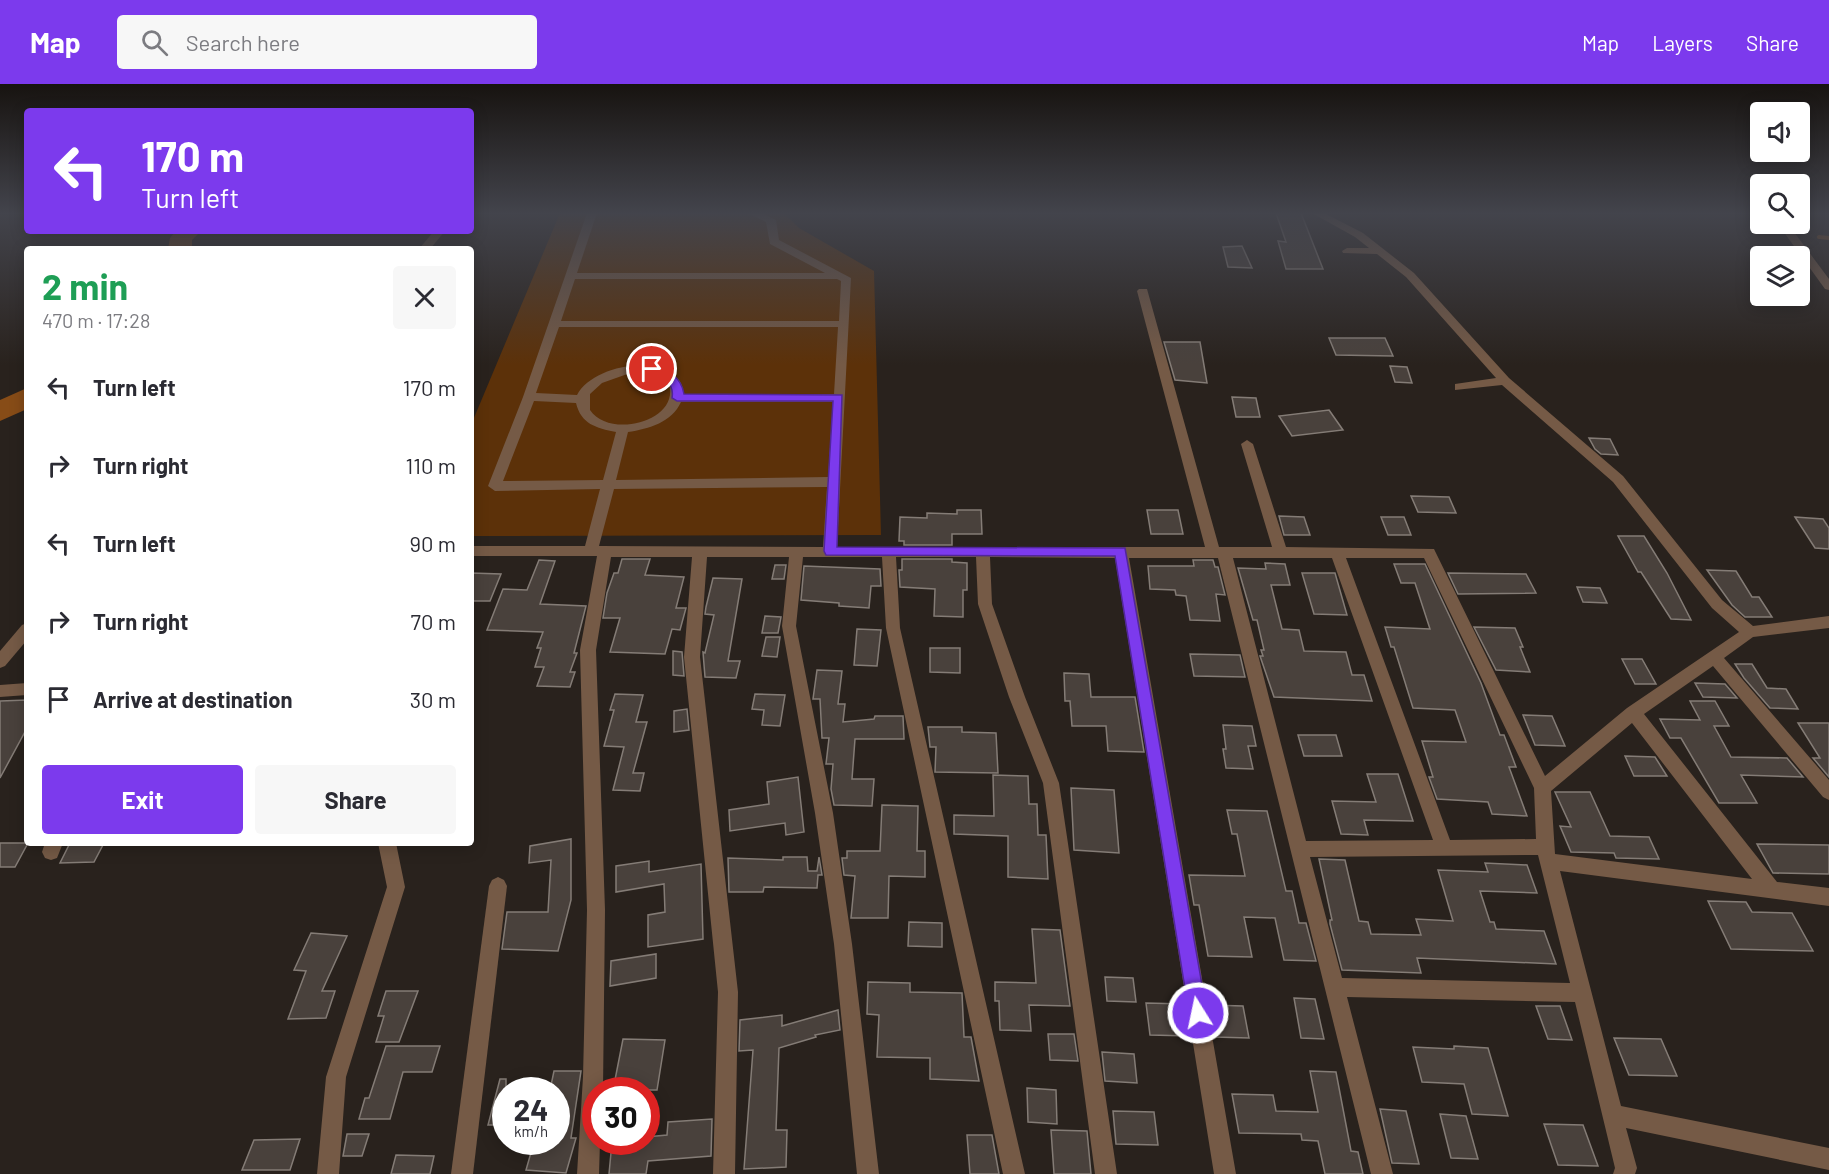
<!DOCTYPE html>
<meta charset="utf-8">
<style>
:root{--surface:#fff;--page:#f7f7f7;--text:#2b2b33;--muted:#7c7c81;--accent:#7c3aed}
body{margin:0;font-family:Barlow,sans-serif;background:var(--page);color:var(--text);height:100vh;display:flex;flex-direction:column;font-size:22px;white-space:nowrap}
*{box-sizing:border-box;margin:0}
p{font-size:20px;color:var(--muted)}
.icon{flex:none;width:33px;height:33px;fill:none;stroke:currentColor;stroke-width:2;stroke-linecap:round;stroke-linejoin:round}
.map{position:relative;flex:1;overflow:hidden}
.sheet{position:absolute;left:24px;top:162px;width:450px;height:600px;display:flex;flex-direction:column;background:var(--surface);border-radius:6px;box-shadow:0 3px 15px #0003}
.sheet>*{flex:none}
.banner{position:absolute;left:24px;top:24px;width:450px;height:126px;border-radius:6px;box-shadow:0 3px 15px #0003;background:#7c3aed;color:#fff;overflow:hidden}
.buttons{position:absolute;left:1750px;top:18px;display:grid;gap:12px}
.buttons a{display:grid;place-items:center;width:60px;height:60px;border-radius:6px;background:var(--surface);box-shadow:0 3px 15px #0003;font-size:30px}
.speed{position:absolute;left:492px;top:993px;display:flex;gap:12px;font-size:30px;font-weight:700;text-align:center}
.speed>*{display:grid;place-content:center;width:78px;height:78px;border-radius:50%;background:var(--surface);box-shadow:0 3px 15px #0003;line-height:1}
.speed small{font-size:15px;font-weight:400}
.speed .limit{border:9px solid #d22;background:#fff;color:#111}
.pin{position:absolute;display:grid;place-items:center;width:51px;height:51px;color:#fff;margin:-26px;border:3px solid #fff;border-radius:50%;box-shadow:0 2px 6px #0007}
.me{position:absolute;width:66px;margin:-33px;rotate:350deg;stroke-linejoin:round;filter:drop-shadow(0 0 4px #0008)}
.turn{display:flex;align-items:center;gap:21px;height:126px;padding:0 18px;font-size:27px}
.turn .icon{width:78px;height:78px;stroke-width:2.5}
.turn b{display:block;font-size:42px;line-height:51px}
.round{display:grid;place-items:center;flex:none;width:63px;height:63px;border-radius:6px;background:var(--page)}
.headline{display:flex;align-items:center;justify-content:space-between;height:102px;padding:0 18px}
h1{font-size:36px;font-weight:700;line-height:45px;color:#1e9e55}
.primary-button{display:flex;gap:12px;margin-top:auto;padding:12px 18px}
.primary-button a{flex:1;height:69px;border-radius:6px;background:var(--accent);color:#fff;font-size:24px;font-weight:700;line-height:69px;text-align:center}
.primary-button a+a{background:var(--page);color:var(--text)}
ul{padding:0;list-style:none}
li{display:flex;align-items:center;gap:18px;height:78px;padding:0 18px}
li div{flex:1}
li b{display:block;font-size:22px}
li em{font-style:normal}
header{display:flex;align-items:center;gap:36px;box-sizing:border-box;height:84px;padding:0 30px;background:var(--accent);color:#fff}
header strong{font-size:28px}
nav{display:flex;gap:33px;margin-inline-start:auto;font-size:21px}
.search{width:420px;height:54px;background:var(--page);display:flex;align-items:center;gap:15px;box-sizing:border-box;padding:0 21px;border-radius:6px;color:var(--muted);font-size:22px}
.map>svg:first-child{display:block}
.green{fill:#5c3109}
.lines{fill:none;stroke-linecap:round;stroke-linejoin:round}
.stream{stroke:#874c17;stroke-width:4}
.river{fill:#874c17;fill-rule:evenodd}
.building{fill:#49413c;stroke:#847c76;stroke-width:1.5}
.minor{fill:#755a46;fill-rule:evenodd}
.route{fill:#7c3aed;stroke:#51269a;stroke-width:1.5}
</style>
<header>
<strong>Map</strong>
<div class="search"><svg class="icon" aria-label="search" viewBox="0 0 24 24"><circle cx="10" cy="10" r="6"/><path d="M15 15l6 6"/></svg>Search here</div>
<nav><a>Map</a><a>Layers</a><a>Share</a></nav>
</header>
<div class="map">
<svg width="1829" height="1090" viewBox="0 0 1829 1090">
<rect width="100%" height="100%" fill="#29221d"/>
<!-- green -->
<polygon class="green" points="560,129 784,129 799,144 874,187 881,451 471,452 471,341"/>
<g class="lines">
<!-- stream -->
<polyline class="stream" points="1819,153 1829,154"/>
<!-- river -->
<g class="river">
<polygon points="176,147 201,147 192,156 192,165 168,165 170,154"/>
<polygon points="27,304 27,325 0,337 0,316"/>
</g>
</g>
<!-- building -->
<g class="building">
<polygon points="1276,129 1301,129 1323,185 1286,185 1278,157 1286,158"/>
<polygon points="1242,162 1252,184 1228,183 1223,163"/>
<polygon points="1329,254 1385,254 1393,272 1336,271"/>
<polygon points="1164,258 1200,258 1207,299 1175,296"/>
<polygon points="1390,282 1407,283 1412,299 1395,298"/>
<polygon points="1232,313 1256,314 1260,333 1236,333"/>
<polygon points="1329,326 1343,346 1292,352 1279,332"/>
<polygon points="1589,354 1610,355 1618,371 1601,370 1595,365"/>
<polygon points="1411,412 1449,413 1456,429 1418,428"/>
<polygon points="957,426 981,426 982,450 952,450 952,461 904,461 904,457 899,457 900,433 927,434 927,429 957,430"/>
<polygon points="1147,426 1178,426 1183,450 1151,450"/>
<polygon points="1279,432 1304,433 1310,451 1284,451"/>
<polygon points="1381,433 1404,433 1411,451 1388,451"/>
<polygon points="1795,433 1823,435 1829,444 1829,465 1815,464"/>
<polygon points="1618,452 1644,452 1667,489 1691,536 1671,535 1641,488 1638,488"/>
<polygon points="622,475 650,475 645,491 684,493 676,524 686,524 680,546 672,545 665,570 610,568 620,534 603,534 607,509 614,489 618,489"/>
<polygon points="902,475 952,475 952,478 967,479 967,506 963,506 963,533 934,532 935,505 900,503 899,486 902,486"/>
<polygon points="539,476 555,477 540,520 586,522 574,569 577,569 570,588 575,588 570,603 537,602 544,583 535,583 541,564 537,564 543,548 487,546 503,505 527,506"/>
<polygon points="1193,476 1213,476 1215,483 1218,483 1225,511 1216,510 1220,537 1190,536 1186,512 1176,511 1175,506 1150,505 1148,482 1194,482"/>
<polygon points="1265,479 1285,480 1290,501 1271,501 1282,545 1299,546 1304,567 1346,568 1352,591 1364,591 1372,617 1274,613 1260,572 1263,572 1261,566 1264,566 1257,536 1253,536 1238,484 1266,485"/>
<polygon points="1394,480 1425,480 1481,599 1500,651 1504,651 1516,683 1509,683 1527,732 1492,730 1488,718 1437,715 1429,693 1433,693 1422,657 1466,658 1455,626 1413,624 1394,563 1391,563 1385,543 1430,545 1415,499 1401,499"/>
<polygon points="775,481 786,481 784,495 772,495"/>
<polygon points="804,482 880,485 881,502 871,502 869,524 839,522 839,519 801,516"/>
<polygon points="1707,486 1736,487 1752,513 1759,513 1772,533 1745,533 1732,521"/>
<polygon points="471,489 501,490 490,517 471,517"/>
<polygon points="1302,489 1335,489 1347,531 1314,530"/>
<polygon points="1448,489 1526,490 1536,509 1458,510"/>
<polygon points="713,494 742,495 728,577 740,577 736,594 705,593 703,568 705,569 714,531 705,530 706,523"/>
<polygon points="1577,503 1600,504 1607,519 1583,518"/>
<polygon points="765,532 781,533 778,549 762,549"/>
<polygon points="1474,543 1515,544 1523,563 1520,563 1530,588 1496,586"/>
<polygon points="857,545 881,546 877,582 854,581"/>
<polygon points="766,553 780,553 777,573 762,572"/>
<polygon points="930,564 960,564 960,589 930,588"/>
<polygon points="673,567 682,568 684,592 673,591"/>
<polygon points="1190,570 1240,571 1245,593 1194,592"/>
<polygon points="1622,575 1642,575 1656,600 1635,600"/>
<polygon points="1735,580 1752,580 1767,604 1786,605 1798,625 1770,624 1744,594"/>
<polygon points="817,586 842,587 838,620 845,620 843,638 874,635 875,632 903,632 904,655 855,655 852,695 874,695 872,722 834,721 831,705 833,680 826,680 829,654 822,654 820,615 813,615"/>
<polygon points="1064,589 1089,590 1091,613 1135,613 1144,668 1108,667 1106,642 1072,642 1070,617 1065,617"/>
<polygon points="1695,599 1725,600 1737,614 1703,613"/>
<polygon points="615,610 643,611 636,638 647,638 633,689 644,689 640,707 613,706 624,663 604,662 614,626 610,626"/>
<polygon points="755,610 785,611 780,642 762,641 764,626 752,625"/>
<polygon points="27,616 27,644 0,694 0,617"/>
<polygon points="1690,617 1715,617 1729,642 1714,642 1731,673 1787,674 1803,693 1741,691 1757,719 1719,719 1681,654 1670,654 1660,635 1700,636"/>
<polygon points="687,625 689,646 674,648 674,627"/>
<polygon points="1523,631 1552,632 1565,662 1535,661"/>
<polygon points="1798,639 1829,639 1829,693 1813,674 1820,674"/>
<polygon points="1223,641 1252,642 1256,662 1248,662 1253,685 1226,684 1223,665 1226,665"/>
<polygon points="928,643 962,643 962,648 996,649 998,689 935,688 936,663 930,663"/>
<polygon points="1298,651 1336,651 1342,672 1304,672"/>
<polygon points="1625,672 1655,673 1667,692 1634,692"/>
<polygon points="1367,690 1398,690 1413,737 1364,736 1368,751 1341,750 1332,717 1376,718"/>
<polygon points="993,691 1028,692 1029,720 1037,720 1038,751 1046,751 1048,795 1008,793 1008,752 954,750 954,731 994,732"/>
<polygon points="798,693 804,748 786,751 785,739 730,747 729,726 769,720 767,698"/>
<polygon points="1071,704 1114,706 1119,769 1074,766"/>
<polygon points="1555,708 1590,708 1610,752 1649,753 1659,775 1616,774 1614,769 1571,768 1560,742 1571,743"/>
<polygon points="882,721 918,722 917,767 925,767 925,793 889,792 888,834 851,834 855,792 844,791 842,774 847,774 847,767 880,767"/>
<polygon points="1227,726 1267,727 1286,807 1292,807 1299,839 1306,839 1316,877 1284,876 1275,834 1244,833 1252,873 1208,872 1199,821 1194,821 1189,791 1245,792 1237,750 1232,750"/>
<polygon points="571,755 571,816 558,867 502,865 507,828 548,828 551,776 529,779 530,762"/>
<polygon points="0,759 28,759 15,783 0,783"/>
<polygon points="70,759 104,759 94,778 60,779"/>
<polygon points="1757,760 1829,761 1829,790 1773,789"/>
<polygon points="783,773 807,773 808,787 817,787 819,773 822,791 818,791 817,804 764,803 763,808 729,808 728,774 783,776"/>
<polygon points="1319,775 1345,776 1359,837 1368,838 1371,850 1421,851 1416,835 1453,837 1438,786 1488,788 1485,779 1527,781 1537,809 1480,807 1490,838 1494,838 1496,845 1544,847 1556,880 1417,874 1421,889 1342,886 1330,840 1330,836 1332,836"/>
<polygon points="649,777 649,788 701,780 703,855 648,863 648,831 665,828 664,800 616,808 616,782"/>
<polygon points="1708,817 1746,818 1752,828 1792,829 1813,867 1731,865"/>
<polygon points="909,838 942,839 942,863 908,862"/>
<polygon points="1032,845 1060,846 1070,922 1029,921 1031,947 1000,946 999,917 995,917 995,898 1036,899"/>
<polygon points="311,849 347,852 322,907 335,907 326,934 288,935 306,887 294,886"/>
<polygon points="656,870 656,894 610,902 611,877"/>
<polygon points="1105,893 1133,894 1136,918 1107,917"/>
<polygon points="868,898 910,899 910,908 962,909 964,953 971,953 979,997 930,995 930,974 877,973 879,931 867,930"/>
<polygon points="386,907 418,907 399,958 376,958 384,932 378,932"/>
<polygon points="1294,914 1315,915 1324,955 1301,954"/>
<polygon points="1146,919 1184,920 1190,952 1150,951"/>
<polygon points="1209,921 1243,922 1249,954 1214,953"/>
<polygon points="1536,922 1560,922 1572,956 1548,955"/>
<polygon points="838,926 840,946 815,951 816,953 779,964 776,1046 787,1046 786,1083 744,1085 753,966 739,967 740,936 782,931 782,942"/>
<polygon points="1048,950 1074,950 1078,977 1050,976"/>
<polygon points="1614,954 1661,955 1677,992 1629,991"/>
<polygon points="623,955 665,956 657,1006 613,1006"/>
<polygon points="386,962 440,962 432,988 403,988 390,1035 359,1035 365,1014 369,1014"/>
<polygon points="1454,962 1488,964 1508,1032 1472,1030 1464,1000 1422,998 1413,963 1454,965"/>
<polygon points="1102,968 1134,970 1137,999 1105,997"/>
<polygon points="554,987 581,987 571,1054 576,1054 566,1089 526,1086 534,1058 556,1058 556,1006 550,1006"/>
<polygon points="1310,987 1336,988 1351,1067 1358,1068 1363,1090 1325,1090 1318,1057 1302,1056 1301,1050 1239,1049 1232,1010 1273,1011 1276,1027 1318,1028"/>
<polygon points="500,995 506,995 506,1041 488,1041"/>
<polygon points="1027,1004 1056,1006 1057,1040 1028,1038"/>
<polygon points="1380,1025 1406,1027 1419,1080 1392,1079"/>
<polygon points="1113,1027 1154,1028 1158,1061 1116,1060"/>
<polygon points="1440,1030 1466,1032 1478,1075 1451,1074"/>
<polygon points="712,1035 711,1072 648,1077 646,1090 609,1090 612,1058 646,1058 646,1053 667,1051 668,1038"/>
<polygon points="1544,1040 1583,1041 1598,1082 1558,1081"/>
<polygon points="1051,1046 1087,1047 1091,1090 1054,1090"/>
<polygon points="347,1050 369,1050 362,1072 343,1072"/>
<polygon points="967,1051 992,1051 999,1090 970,1090"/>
<polygon points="300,1055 290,1086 242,1086 254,1056"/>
<polygon points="396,1071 434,1072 430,1090 391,1090"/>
</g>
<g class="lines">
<!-- minor -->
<g class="minor">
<path d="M587,129H597L577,189H825L770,160L766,138L748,129H761L776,136L779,156L851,194L837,463H1205L1137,207L1139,205H1147L1219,463H1272L1241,360L1247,356L1253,360L1286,463L1434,465L1545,692L1627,624L1739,548L1712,524L1613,398L1502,301L1455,306V300L1496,294L1406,193L1377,170L1343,169L1342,167L1347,164H1369L1355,153L1312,129H1324L1363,149L1414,189L1509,294L1623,392L1722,516L1753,542L1829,532V544L1753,553L1724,574L1829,696V716L1823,713L1713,582L1644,630L1777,798L1829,804V822L1560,787L1621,1022L1829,1064V1086L1626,1044L1637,1084L1635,1090H1613L1615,1084L1575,918L1347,913L1393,1090H1371L1218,474H1129L1236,1090H1214L1115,474L990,473L992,520L1025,613L1059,699L1117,1090H1095L1043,699L1009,613L978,520L976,473H896L900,544L1025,1090H1003L886,544L882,473H803L796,542L833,729L852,860L879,1090H857L834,860L815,729L782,542L789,473H707L700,573L738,908L735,1090H713L718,908L684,573L692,473H611L596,566L605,826L603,1006H596V1058H600L599,1090H577L583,993L587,826L580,566L597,472H471V462H585L600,405L495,407L488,402L523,313ZM575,195H837L841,197L839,237H561ZM559,243H838L834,310H684C683,306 682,300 679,296C658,269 592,282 577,311L536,309ZM633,288L657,292L669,300C680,338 609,355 590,326V310L602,299ZM534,317L576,319C581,340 596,344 616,348L603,396L503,397ZM681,318H833L828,393L616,396L628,348C649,345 672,338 681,318ZM827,403L823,463L599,462L614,405ZM1233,474H1332L1433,756L1306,757ZM1346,474H1424L1534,704L1536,755L1450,756ZM1632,639L1752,795L1555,770L1551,707ZM1538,771L1570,899L1342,894L1310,773Z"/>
<polygon points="1778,140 1788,140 1829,195 1829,206 1825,205"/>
<polygon points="434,147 445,147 430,165 419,165"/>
<polygon points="27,539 27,556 5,582 0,584 0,567 22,541"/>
<polygon points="27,599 27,611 0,613 0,601"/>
<polygon points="45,759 63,759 57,774 51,776 45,774 42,768"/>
<polygon points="378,759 396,759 405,803 346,993 339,1090 317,1090 326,993 387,803"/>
<polygon points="498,793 504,796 507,802 473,1090 451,1090 489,802 492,796"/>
</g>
</g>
<!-- sky -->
<linearGradient id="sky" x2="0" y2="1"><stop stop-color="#171310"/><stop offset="0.46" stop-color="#43444c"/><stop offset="1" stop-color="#43444c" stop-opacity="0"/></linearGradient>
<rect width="1829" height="281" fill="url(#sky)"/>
<!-- route -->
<path class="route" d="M652,282C668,286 681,292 684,310L842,311L837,463L1125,464L1207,929L1204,935L1198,938L1192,935L1189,929L1115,472L826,471L824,467L833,317H677L672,314C675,298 661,292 648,288V283Z"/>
</svg>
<div class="buttons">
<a><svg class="icon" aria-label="sound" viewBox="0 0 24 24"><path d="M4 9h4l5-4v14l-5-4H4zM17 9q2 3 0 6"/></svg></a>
<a><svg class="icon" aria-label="search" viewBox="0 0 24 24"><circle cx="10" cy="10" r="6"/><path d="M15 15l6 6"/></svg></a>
<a><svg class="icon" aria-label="layers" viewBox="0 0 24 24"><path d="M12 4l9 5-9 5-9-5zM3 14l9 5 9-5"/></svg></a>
</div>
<div class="speed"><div>24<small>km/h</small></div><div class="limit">30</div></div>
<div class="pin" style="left:652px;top:285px;background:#d93025"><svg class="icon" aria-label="arrive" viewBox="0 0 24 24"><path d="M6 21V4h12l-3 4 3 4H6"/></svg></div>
<svg class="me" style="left:1198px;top:929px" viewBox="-20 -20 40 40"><circle r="17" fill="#7c3aed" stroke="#fff" stroke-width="3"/><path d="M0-11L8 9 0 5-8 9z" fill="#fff"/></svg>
<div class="banner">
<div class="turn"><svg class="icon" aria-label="left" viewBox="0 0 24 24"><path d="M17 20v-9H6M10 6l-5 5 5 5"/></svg><div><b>170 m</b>Turn left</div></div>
</div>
<section class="sheet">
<div class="headline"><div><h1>2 min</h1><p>470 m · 17:28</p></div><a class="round"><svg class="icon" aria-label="close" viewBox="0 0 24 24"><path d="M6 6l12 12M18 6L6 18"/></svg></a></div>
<ul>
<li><svg class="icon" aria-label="left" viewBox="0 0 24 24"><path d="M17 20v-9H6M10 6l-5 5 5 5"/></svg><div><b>Turn left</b></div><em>170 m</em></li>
<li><svg class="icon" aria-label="right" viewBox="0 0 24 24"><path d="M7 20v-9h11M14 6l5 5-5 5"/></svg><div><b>Turn right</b></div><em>110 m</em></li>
<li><svg class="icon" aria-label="left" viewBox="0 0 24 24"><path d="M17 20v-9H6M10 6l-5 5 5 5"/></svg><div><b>Turn left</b></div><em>90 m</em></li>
<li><svg class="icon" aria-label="right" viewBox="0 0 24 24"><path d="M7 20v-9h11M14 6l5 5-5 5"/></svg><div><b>Turn right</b></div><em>70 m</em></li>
<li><svg class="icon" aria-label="arrive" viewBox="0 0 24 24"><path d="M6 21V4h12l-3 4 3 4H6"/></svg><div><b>Arrive at destination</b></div><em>30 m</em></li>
</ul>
<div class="primary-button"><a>Exit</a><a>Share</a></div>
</section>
</div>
